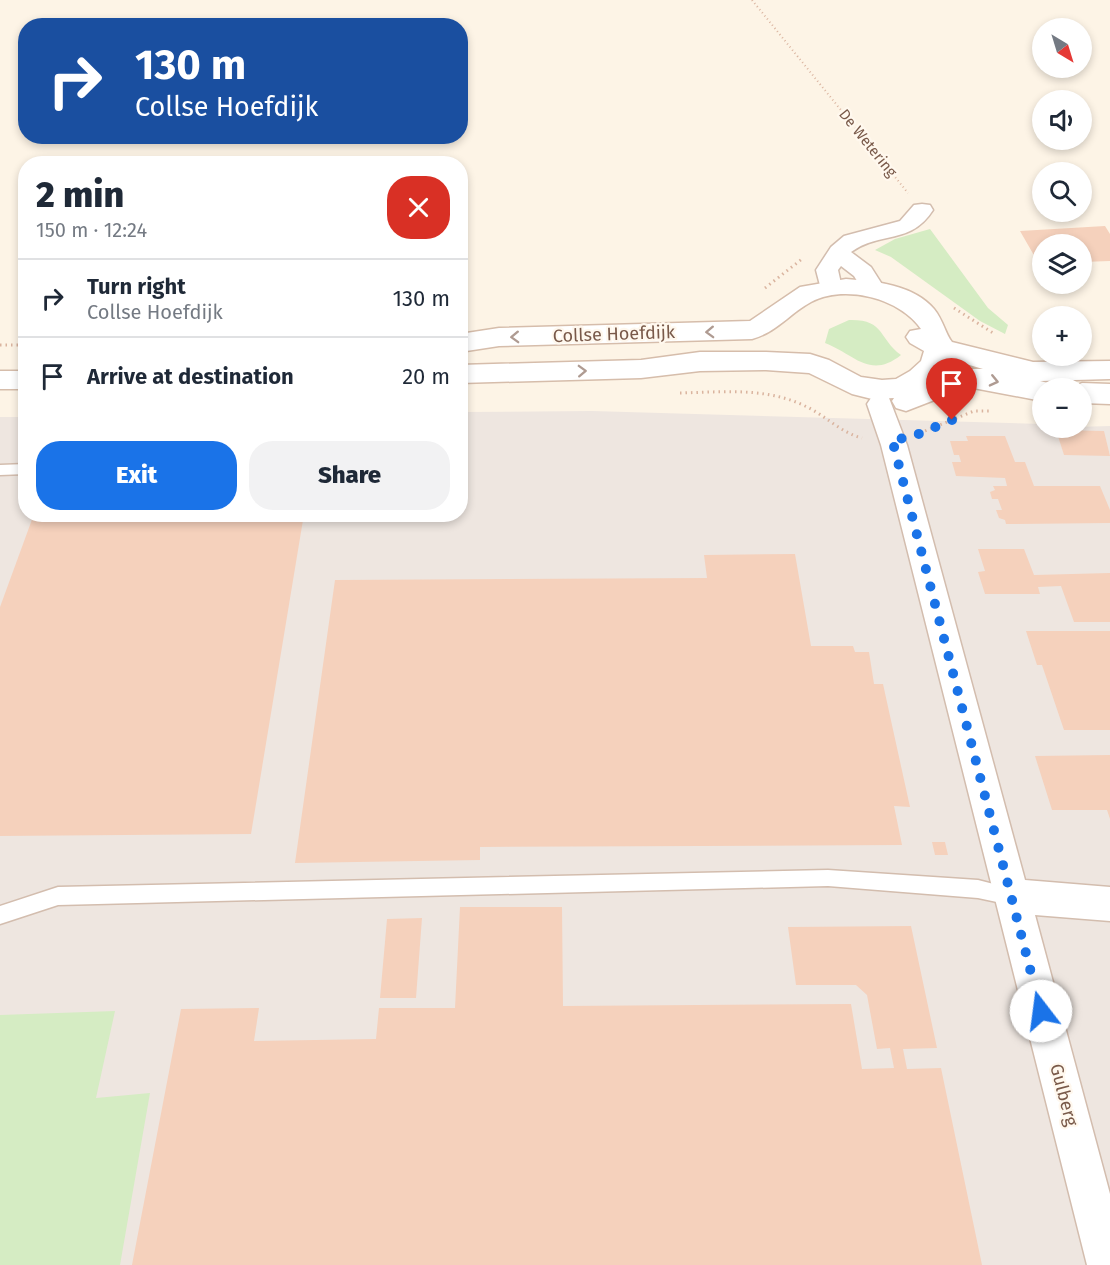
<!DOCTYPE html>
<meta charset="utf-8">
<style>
:root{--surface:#fff;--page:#f2f2f3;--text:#1f2937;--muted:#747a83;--line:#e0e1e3;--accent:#1a73e8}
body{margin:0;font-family:"Fira Sans",sans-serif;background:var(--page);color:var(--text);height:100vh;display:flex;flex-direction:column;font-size:22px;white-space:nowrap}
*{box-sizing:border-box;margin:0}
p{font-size:20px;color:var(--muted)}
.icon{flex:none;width:33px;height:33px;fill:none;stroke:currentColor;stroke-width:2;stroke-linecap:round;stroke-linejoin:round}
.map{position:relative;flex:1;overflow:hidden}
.side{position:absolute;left:18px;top:156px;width:450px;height:366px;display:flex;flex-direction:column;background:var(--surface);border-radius:24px;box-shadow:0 3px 9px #0003}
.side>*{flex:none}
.top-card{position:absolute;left:18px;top:18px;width:450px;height:126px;border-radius:24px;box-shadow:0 3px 9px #0003;background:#1a4fa0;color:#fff;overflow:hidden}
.needle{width:39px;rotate:142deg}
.controls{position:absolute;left:1032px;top:18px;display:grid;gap:12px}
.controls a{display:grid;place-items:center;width:60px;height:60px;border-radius:50%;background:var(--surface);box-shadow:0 3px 9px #0003;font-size:30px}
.pin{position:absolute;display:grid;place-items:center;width:51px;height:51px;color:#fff;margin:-62px -26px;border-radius:50% 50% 50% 0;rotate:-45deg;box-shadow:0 0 6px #0007}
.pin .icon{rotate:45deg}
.me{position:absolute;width:66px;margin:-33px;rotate:345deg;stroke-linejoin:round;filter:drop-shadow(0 0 4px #0008)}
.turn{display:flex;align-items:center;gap:21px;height:126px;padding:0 18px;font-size:27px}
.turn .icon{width:78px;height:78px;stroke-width:2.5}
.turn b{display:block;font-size:42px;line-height:51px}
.round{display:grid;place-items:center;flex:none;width:63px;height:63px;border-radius:24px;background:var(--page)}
.overview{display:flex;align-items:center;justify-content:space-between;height:102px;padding:0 18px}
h1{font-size:36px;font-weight:800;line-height:45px}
.action{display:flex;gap:12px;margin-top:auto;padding:12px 18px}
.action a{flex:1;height:69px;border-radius:24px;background:var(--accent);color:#fff;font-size:24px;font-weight:800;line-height:69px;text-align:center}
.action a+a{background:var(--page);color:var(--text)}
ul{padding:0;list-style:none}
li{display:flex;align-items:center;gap:18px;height:78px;padding:0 18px;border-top:2px solid var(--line)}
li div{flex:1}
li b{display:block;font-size:22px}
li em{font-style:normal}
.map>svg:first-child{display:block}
.industrial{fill:#eee6e0}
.green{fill:#d5ecc3}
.building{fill:#f5d1bc}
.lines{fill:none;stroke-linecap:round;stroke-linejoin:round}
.lane-casing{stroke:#d3bdae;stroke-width:3}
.street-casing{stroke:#d3bdae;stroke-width:3}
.secondary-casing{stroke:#d6bdab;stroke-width:3}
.path-far1{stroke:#dab49f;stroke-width:2;stroke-dasharray:1 3;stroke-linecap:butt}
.path{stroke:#dab49f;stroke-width:3;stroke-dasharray:1.5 4;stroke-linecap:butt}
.lane{fill:#fff;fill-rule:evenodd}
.street{fill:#fff;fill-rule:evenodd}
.secondary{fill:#fff;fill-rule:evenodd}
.oneway{stroke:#af9b92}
.route{stroke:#1a73e8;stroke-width:10;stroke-dasharray:0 18}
.labels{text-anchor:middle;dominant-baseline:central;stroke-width:4.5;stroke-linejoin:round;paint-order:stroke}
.far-street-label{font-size:15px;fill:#795949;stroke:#fff8ee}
.street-label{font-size:18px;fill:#795949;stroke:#fff8ee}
</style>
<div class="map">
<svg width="1110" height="1265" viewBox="0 0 1110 1265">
<rect width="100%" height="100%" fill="#fdf4e6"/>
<!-- industrial -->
<polygon class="industrial" points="592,411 1042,424 1042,428 1110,426 1110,1265 0,1265 0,417 25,417 26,514 460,514 461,412"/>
<!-- green -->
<g class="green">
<polygon points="930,229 988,308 1008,325 1005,334 980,321 891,257 875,250 895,239"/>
<path d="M849,320C885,319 878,338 901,355C870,380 854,354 825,343L829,329Z"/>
<polygon points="115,1011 96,1098 150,1093 120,1265 0,1265 0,1015"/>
</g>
<!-- building -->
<g class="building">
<polygon points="1105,226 1110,234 1110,261 1082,262 1082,244 1042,244 1042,264 1039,264 1020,231"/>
<polygon points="1056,430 1104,431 1110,456 1064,455"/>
<polygon points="966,436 1005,436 1015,462 1025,462 1034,486 1100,486 1110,510 1110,523 1006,524 1005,520 999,518 996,510 1002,510 998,499 992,499 990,492 995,490 993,486 1007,486 1005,478 956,476 952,462 961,462 959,455 954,455 950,441 968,441"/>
<polygon points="34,514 304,514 251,834 0,836 0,607"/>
<polygon points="978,549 1024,549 1034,575 1110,573 1110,622 1074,622 1061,586 1038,587 1040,594 985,594 978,572 985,571"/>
<polygon points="795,554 811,646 853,646 855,652 869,652 874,684 883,684 910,807 894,806 902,845 480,847 480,860 295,863 335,580 707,578 704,555"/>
<polygon points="1026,631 1110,631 1110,730 1064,730 1042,665 1037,665"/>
<polygon points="1110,755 1110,819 1107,810 1052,810 1035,756"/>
<polygon points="932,842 945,842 948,855 935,855"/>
<polygon points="460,907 562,907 563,1006 851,1004 862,1069 894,1068 890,1048 877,1049 867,995 856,985 796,985 788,927 911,926 937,1048 903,1049 907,1069 941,1068 982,1265 132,1265 181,1009 259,1008 254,1041 376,1039 379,1008 455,1008"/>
<polygon points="422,918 416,998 380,998 387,919"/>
</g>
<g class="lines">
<!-- lane casing -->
<g class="lane-casing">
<g id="lane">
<polygon points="26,464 26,474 0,475 0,465"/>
<polygon points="828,870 978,880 1017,890 1020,896 1017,902 1011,905 978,898 828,886 58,905 0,924 0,906 58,887"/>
</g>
</g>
<!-- street casing -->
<g class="street-casing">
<g id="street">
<path d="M922,204L930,205L933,210C911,245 880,231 851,252L871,267L885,289L881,294L873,296L865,294L854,276L841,266L838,270L842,288L838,293L830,295L822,293L816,270L831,247L844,236L900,221L914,205Z"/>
<polygon points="880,395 889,398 907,445 1025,880 1110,887 1110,921 1035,915 1110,1194 1110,1265 1087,1265 881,445 867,404 871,398"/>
</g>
</g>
<!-- secondary casing -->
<g class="secondary-casing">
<g id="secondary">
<path d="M846,279C875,281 914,285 934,309C943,320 946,335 952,342L1033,362L1110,361V379L1040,381L1052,384L1054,388H1042V401L968,387L906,411L896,408L892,401L894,398L872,399L852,394L809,373L766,370L700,371L641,378L460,383V365L641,360L700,352H766L810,354L829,360L861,377L882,380L896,379L910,371L921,361L924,351L910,343L906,337L910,331L921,329C900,298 844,284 811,302C789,314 777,332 752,339L499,346L460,352V334L499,328L750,321L800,287ZM949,359L983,369H965L937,379Z"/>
<rect x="0" y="371" width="26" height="18"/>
<polygon points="1082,383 1110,384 1110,404 1082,403 1082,388 1071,388"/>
</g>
</g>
<!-- path-far1 -->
<polyline class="path-far1" points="752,0 908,193"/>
<!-- path -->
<g class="path">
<polyline points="765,288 802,259"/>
<polyline points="954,308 993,333"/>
<polyline points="0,345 26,345"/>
<path d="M680,393C722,392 766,387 805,406C825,415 841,433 862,438"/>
<polyline points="920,433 974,411 992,411"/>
</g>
<!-- lane -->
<use href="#lane" class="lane"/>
<!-- street -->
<use href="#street" class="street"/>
<!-- secondary -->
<use href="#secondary" class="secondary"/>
</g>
<!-- one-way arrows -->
<defs><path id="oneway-chevron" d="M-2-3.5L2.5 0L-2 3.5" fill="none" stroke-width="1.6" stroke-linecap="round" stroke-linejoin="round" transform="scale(1.5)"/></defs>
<g class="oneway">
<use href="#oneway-chevron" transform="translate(710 332) rotate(178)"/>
<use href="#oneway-chevron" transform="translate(515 337) rotate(178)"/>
<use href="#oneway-chevron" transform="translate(582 371) rotate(-2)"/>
<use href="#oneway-chevron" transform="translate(994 381) rotate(13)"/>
</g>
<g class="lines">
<!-- route -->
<polyline class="route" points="952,420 909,438 892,439 1041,1011"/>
</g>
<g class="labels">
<!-- far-street labels -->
<g class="far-street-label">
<text transform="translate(868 143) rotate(51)">De Wetering</text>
</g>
<!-- street labels -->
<g class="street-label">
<text transform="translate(614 334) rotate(-2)">Collse Hoefdijk</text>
<text transform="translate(1064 1095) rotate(75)">Gulberg</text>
</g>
</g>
</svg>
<div class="controls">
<a><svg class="needle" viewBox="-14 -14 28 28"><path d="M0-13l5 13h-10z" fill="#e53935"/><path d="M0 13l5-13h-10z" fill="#747a83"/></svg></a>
<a><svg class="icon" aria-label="sound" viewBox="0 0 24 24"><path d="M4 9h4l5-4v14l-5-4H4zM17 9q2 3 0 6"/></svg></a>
<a><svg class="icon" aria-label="search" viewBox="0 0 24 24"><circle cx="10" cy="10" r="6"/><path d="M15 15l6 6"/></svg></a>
<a><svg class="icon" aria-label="layers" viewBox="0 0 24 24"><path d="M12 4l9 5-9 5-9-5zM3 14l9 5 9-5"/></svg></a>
<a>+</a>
<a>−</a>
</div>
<div class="pin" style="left:952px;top:420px;background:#d93025"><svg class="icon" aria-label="arrive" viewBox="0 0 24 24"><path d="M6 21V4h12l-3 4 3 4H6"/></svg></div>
<svg class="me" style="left:1041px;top:1011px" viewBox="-20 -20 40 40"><circle r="19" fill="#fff"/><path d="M0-13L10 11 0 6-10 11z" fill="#1a73e8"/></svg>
<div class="top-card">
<div class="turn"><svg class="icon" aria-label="right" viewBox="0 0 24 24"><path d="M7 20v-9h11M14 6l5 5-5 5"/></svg><div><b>130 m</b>Collse Hoefdijk</div></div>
</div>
<section class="side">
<div class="overview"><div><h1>2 min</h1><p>150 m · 12:24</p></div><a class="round" style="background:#d93025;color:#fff"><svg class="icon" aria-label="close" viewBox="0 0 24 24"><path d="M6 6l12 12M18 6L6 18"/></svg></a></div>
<ul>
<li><svg class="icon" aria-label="right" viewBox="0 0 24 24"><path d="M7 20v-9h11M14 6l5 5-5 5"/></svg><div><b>Turn right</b><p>Collse Hoefdijk</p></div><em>130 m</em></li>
<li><svg class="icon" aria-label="arrive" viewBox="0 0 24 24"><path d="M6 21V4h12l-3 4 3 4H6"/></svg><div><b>Arrive at destination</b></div><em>20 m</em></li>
</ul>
<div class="action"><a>Exit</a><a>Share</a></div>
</section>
</div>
